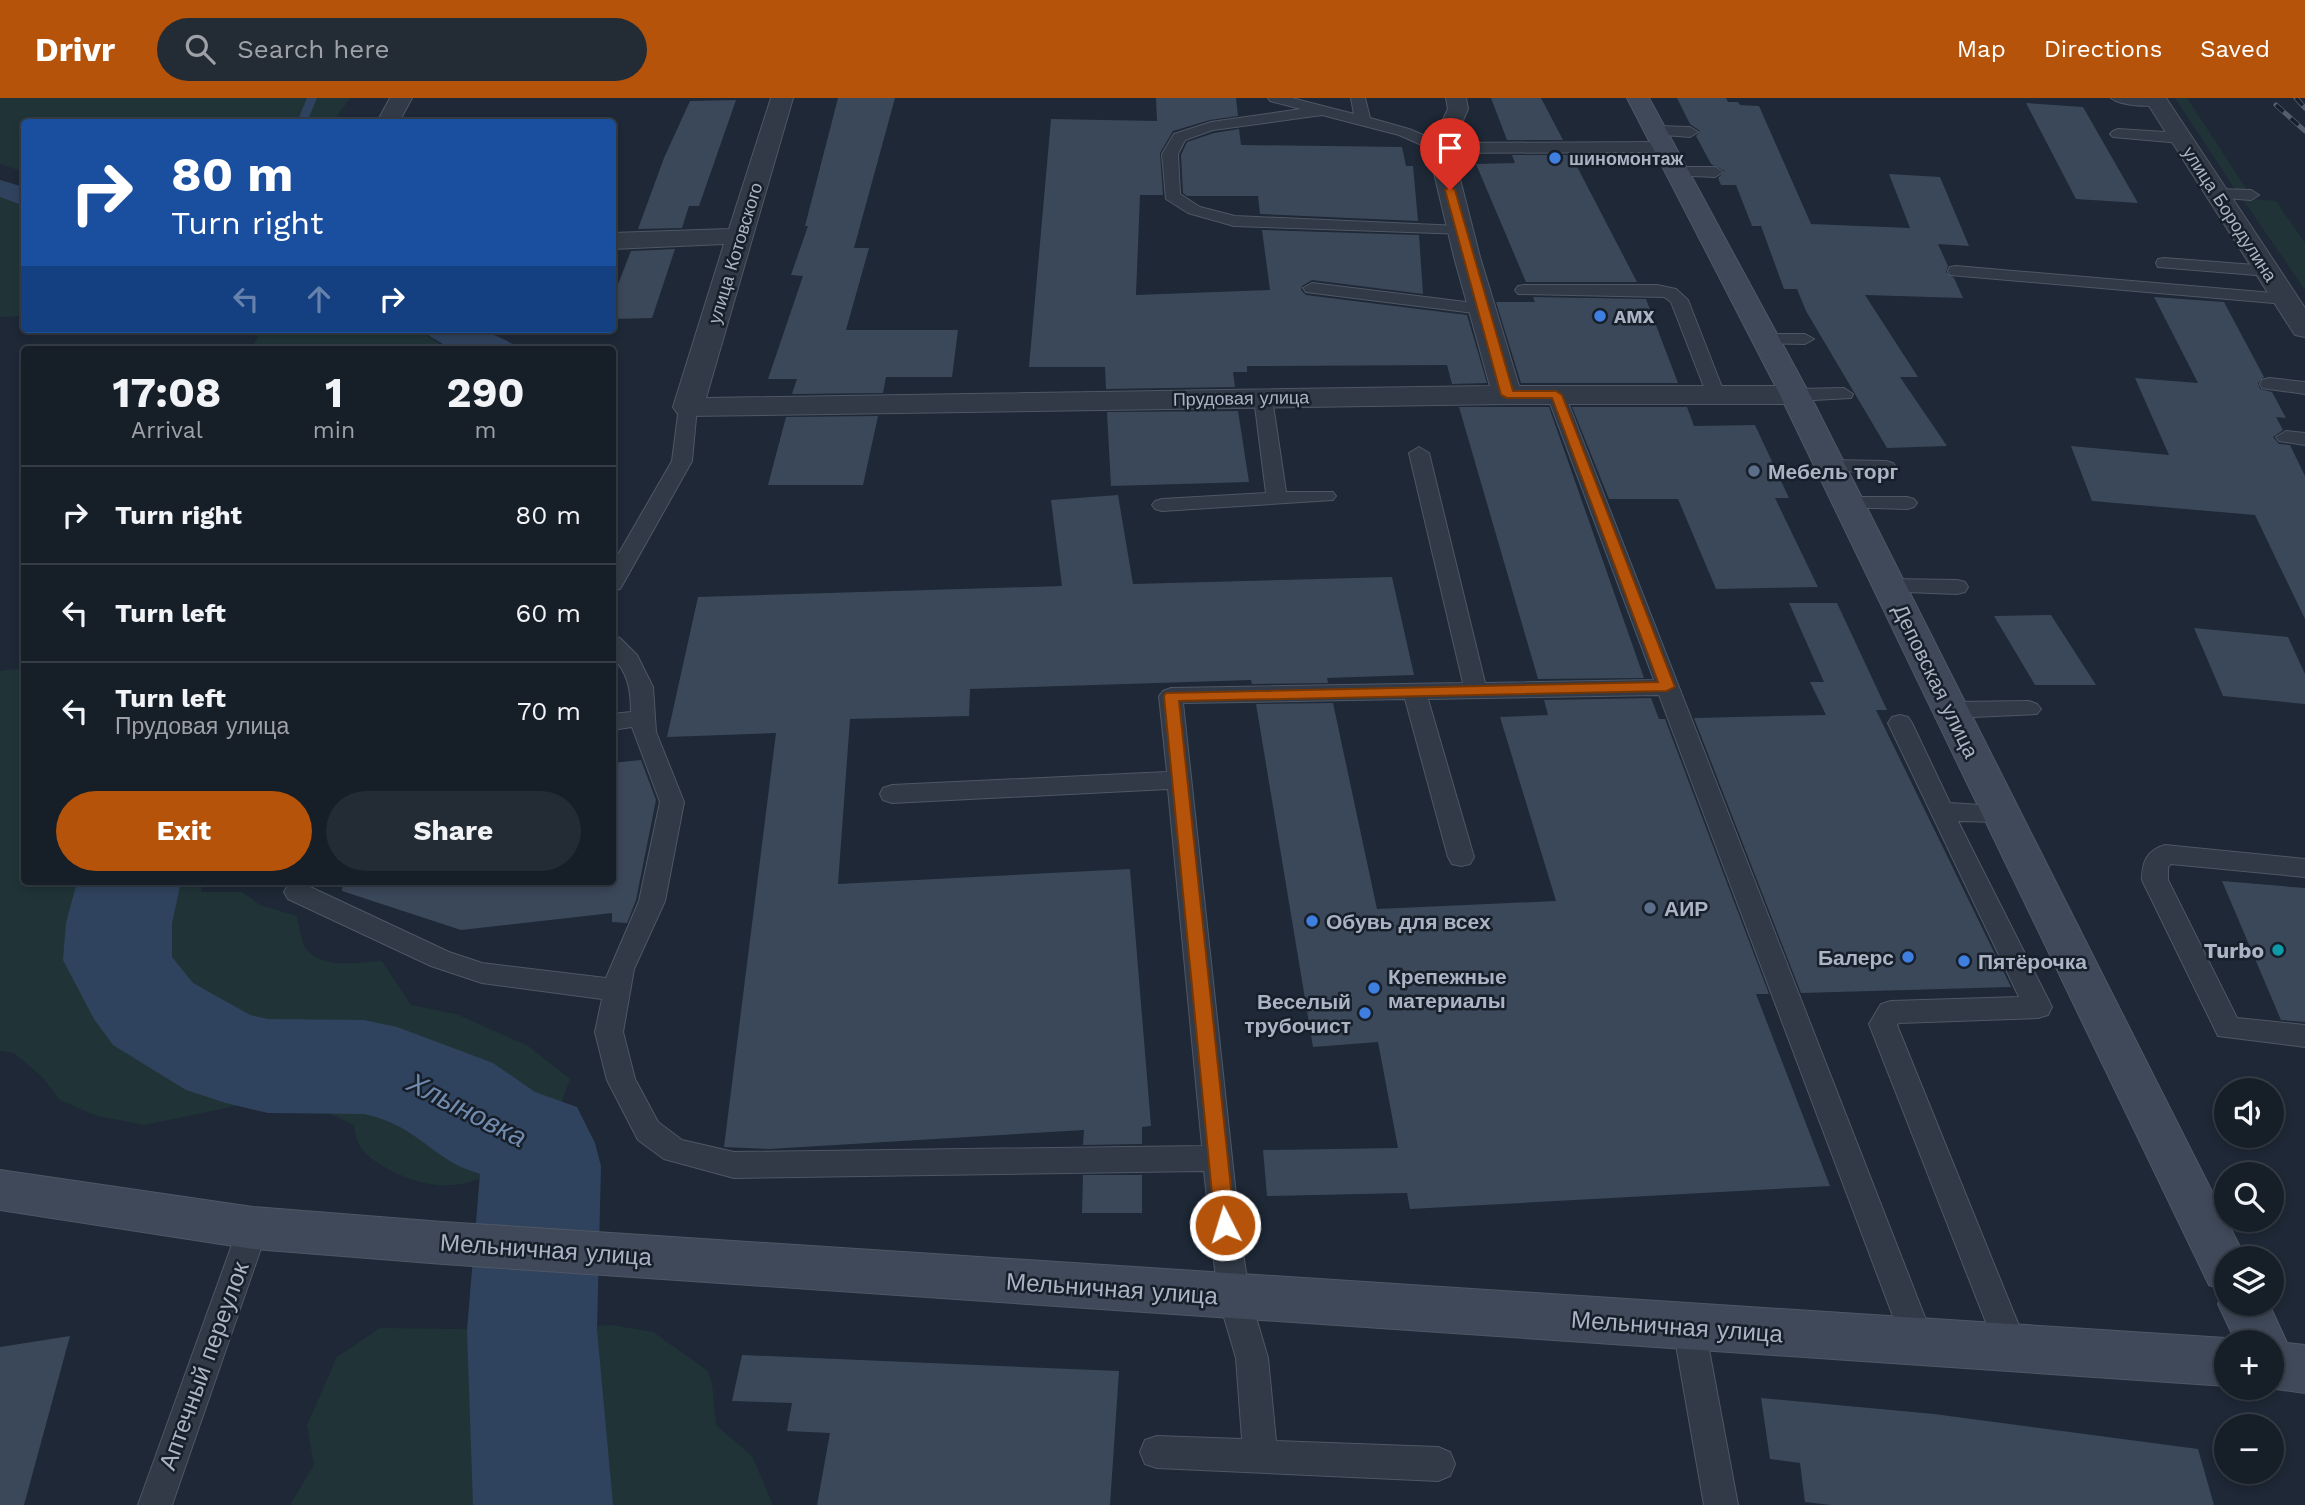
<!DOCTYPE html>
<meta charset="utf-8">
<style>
:root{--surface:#161e28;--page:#232b34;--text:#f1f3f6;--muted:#9ea2a8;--line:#353c45;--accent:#b45309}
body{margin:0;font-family:"Work Sans",sans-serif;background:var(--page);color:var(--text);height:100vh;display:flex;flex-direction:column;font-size:26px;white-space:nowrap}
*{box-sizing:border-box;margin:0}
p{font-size:23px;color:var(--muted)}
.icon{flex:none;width:38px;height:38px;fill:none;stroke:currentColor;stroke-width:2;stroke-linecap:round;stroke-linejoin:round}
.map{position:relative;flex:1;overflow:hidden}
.details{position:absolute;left:21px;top:248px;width:595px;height:539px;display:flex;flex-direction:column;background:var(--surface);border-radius:7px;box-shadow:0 4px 10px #0003,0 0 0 2px var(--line)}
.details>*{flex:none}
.banner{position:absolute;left:21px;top:21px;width:595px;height:214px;border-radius:7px;box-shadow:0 4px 10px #0003,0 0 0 2px var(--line);background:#1a4fa0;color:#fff;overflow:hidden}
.buttons{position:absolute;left:2214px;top:980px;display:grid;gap:14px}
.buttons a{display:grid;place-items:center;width:70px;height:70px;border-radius:50%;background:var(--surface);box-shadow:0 4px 10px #0003,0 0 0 2px var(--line);font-size:35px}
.pin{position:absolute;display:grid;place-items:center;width:60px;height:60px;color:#fff;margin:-72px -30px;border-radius:50% 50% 50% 0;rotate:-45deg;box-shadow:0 0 7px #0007}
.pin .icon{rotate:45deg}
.me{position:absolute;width:77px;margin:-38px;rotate:355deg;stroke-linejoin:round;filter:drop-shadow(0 0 5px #0008)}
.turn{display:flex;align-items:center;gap:24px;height:147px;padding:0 35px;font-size:32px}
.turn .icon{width:91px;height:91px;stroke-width:2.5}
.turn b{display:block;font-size:49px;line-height:60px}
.lanes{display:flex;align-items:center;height:66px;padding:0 35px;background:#0003;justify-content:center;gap:35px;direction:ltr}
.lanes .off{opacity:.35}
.eta{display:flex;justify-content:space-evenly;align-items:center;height:119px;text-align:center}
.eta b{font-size:42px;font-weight:700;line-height:49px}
.primary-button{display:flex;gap:14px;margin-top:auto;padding:14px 35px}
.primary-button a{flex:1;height:80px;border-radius:42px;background:var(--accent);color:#fff;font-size:28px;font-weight:700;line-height:80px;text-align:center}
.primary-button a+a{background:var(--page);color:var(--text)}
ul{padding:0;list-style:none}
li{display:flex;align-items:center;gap:21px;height:98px;padding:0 35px;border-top:2px solid var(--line)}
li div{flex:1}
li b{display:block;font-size:26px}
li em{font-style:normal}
header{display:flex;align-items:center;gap:42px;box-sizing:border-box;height:98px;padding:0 35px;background:var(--accent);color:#fff}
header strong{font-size:33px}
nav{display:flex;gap:38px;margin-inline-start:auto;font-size:24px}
.search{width:490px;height:63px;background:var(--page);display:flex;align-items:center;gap:18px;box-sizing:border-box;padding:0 24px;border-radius:38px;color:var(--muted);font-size:26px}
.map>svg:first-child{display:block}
.green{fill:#203437}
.water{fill:#30435e}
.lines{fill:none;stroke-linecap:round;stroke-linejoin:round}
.stream{fill:#30435e;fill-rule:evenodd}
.river{fill:#30435e;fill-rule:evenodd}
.building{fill:#3b4859}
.service-casing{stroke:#4f5765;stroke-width:2}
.pedestrian-casing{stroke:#4f5765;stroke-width:2}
.minor-casing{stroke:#4f5765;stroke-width:2}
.secondary-casing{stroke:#4f5765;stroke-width:2}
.service{fill:#313a46;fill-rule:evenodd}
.pedestrian{fill:#313a46;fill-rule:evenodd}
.minor{fill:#313a46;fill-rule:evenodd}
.secondary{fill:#3f4959;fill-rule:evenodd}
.rail-casing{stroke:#535e6e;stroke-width:5}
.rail{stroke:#171f2a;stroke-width:3.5;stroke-dasharray:10;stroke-linecap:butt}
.route{fill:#b45309;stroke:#753606;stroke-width:2}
.shop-dot{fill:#3f7fe0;stroke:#171f2a;stroke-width:2.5}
.service-dot{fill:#5c6f8a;stroke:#171f2a;stroke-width:2.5}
.culture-dot{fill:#0f9aa8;stroke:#171f2a;stroke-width:2.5}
.labels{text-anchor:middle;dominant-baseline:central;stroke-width:5;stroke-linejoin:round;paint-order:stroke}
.far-poi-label{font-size:18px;font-weight:bold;fill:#abb4c4;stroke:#171f2a;text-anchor:start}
.far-street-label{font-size:18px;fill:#abb4c4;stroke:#171f2a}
.poi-label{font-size:21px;font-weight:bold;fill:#abb4c4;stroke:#171f2a;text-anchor:start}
.street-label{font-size:21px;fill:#abb4c4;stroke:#171f2a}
.near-street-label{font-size:24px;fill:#abb4c4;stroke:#171f2a}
.near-water-label{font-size:28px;font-style:italic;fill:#718bae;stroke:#171f2a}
</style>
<header>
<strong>Drivr</strong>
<div class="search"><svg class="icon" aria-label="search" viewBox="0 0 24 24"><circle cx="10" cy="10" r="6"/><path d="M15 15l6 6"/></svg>Search here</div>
<nav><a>Map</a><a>Directions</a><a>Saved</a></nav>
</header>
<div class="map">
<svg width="2305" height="1407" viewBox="0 0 2305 1407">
<rect width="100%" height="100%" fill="#1e2836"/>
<!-- green -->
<g class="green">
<polygon points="0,0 350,0 333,24 24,24 24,74 0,66"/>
<polygon points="2175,0 2187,0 2249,95 2235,91"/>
<polygon points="0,99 24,108 24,218 0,219"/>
<polygon points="2254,101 2276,103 2305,145 2305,192 2244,103"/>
<polygon points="251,231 417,231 449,252 250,252 258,239"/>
<path d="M24,570V784H203L201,794H242L260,807L297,818C299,828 301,843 306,851C322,872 359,864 382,863L411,907L456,916L528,948L570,981C565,993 561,1010 553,1021C546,1030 535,1039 526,1047C485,1088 446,1100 392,1073C370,1061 356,1053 354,1027L318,1010L245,1006L145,1027L97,1018L60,1002L42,979L14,955L0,953V573Z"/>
<polygon points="611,1227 653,1234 708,1273 712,1286 716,1327 752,1358 773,1407 290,1407 314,1367 307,1327 337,1259 380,1230 532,1232"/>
</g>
<!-- water -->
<g class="water">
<polygon points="0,82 24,89 24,108 0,99"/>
<path d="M418,231C452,231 493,227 519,252H453Z"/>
<polygon points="109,784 149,784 139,821 103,827"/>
</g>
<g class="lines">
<!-- stream -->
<polygon class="stream" points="307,0 317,0 307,24 297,24"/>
<!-- river -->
<path class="river" d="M77,784H181L172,825V859L193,885L250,917L268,921L364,922L397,929L493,965L535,994L577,1009L595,1045L601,1068L597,1232L613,1407H473L467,1232L480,1076C470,1072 458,1069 450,1063C417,1042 405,1025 364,1016L268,1015L226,1005L186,992L113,947L94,921L63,862L66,825Z"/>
</g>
<!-- building -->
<g class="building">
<polygon points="838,0 895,0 854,150 869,150 846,232 958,232 952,279 886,279 883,295 792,296 797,281 768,281 803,178 791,177 808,128 805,128"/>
<polygon points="1156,0 1236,0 1238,18 1210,22 1173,33 1160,55 1163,97 1140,97 1136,197 1270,192 1262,132 1419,137 1423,196 1312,182 1302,188 1301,192 1306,197 1467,217 1487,285 1452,286 1447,267 1247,268 1247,274 1233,274 1235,289 1106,291 1105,269 1029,269 1051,21 1157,23"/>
<polygon points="1491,0 1541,0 1563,42 1507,42"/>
<polygon points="1677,0 1726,0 1728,4 1738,4 1740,7 1759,8 1811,126 1910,130 1889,76 1940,79 1969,148 1938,146 1948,168 1946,174 1954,180 1963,200 1865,197 1918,279 1900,279 1947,348 1887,350 1806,213 1797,191 1784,191 1761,128 1752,128 1736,87 1721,87 1718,80 1725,73 1711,66 1696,38 1700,33 1690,26"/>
<polygon points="736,2 699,108 689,108 682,130 638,131 664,60 690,3"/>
<polygon points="2026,5 2083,9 2138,105 2076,101"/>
<polygon points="1239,31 1241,47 1402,49 1406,68 1413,68 1418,123 1260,116 1258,98 1187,98 1183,95 1181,57 1187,44 1214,35"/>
<polygon points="1512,57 1571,57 1637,184 1526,184 1476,66 1515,65"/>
<polygon points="675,151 652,220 612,221 612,202 631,153"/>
<polygon points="1533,199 1646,201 1678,285 1521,285 1496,204 1535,204"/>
<polygon points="2154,199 2224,204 2264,279 2258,285 2260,291 2272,294 2286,320 2276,319 2283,332 2273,339 2279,346 2290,347 2305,378 2305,521 2255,417 2092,403 2071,348 2169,357 2135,280 2198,285"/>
<polygon points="1459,309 1549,309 1644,580 1538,581"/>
<polygon points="1572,309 1687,309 1694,328 1755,327 1789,400 1775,400 1818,489 1716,491 1678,401 1609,401"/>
<polygon points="1238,313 1249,384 1111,388 1107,314"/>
<polygon points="878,318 863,387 768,387 786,319"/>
<polygon points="1118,397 1133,486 1392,479 1414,577 1327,580 1328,585 1252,586 1251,582 970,591 969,618 850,621 838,786 1130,771 1151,1028 1142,1029 1142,1046 1083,1047 1084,1032 769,1051 724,1049 776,635 667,639 698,499 1062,488 1051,402"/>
<polygon points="1789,505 1837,505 1887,612 1876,612 2011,889 1801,895 1694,620 1826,617 1810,584 1824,584"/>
<polygon points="2051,517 2096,587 2035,587 1994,518"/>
<polygon points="2194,530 2288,539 2305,576 2305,606 2223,598"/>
<polygon points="1651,600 1659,621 1665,621 1769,896 1756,896 1830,1088 1410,1111 1407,1095 1267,1098 1263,1052 1398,1050 1378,944 1313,949 1256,606 1333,605 1377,811 1556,803 1500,619 1548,617 1544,602"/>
<polygon points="641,662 656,702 636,802 627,825 612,824 612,815 461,832 342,793 343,784 612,784 612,665"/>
<polygon points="2222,783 2305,790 2305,924 2281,922"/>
<polygon points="1083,1077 1142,1077 1142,1115 1082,1115"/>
<polygon points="70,1238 24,1407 0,1407 0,1249"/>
<polygon points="742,1257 1119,1273 1110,1407 817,1407 830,1335 787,1333 792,1305 732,1303"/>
<polygon points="1761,1300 1934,1316 2198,1351 2214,1407 1831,1407 1805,1404 1800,1365 1770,1361"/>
</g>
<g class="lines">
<!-- service casing -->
<g class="service-casing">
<g id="service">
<polygon points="1268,0 1292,0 1354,16 1351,0 1365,0 1370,20 1409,31 1442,45 1664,44 1672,49 1664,54 1440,55 1399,37 1322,17 1213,32 1185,42 1178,56 1180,96 1200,109 1235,118 1460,128 1468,133 1466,136 1234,128 1188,115 1166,101 1162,56 1174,36 1211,24 1301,11 1270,3"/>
<path d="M2111,0H2162L2164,3C2154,11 2121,8 2111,0Z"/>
<polygon points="1656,28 1690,29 1698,34 1690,39 1651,36 1648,33"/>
<polygon points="2118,31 2181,35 2189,40 2181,45 2113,39 2110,36 2113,33"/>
<polygon points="1676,69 1715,69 1723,74 1715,79 1670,77 1668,74 1670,71"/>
<polygon points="2217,91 2251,92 2259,97 2251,102 2211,99 2209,96"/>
<polygon points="2164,160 2268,168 2276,173 2268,178 2158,169 2156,165 2158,161"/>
<polygon points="1956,168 2285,196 2294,201 2285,206 1950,177 1948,173 1950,169"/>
<polygon points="1312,185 1482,206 1491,211 1482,216 1306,194 1303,190"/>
<polygon points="1524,187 1657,187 1676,191 1688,202 1725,297 1716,303 1707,297 1671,204 1664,199 1518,196 1515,192 1518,188"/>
<polygon points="1764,236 1805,236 1814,241 1805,246 1758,245 1755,241 1758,237"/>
<polygon points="2269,280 2305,284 2305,296 2262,290 2260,286 2262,282"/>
<polygon points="1844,290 1853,296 1851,300 1795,303 1786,297 1795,291"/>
<path d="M1556,291L1565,297L1935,1245L1930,1256L1919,1260L1908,1256L1903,1245L1659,597L1428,601L1474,759L1470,766L1461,768L1452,766L1448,759L1405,601L1183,605L1241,1143L1250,1199L1268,1260L1276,1343L1438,1349L1450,1354L1455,1366L1450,1378L1438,1383L1157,1370L1145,1366L1140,1354L1145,1342L1157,1338L1242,1341L1236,1260L1218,1199L1204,1073L734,1080L664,1061L638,1042L607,982L595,934L602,901L482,885L431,868L288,801L284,794L288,787L297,784L306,787L449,854L482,865L606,880L639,803L660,704L632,629L612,632V616L631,614C631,592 628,574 612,559V538L620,540L637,557L653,589L656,634L684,704L665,803L634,871L623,934L635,981L658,1024L682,1042L734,1054L1202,1048L1168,691L892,705L883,702L880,696L883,690L892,687L1167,674L1159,598L1163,593L1171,590L1463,585L1409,355L1419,349L1429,355L1485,585L1654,582L1547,297Z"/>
<polygon points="1263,294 1272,300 1286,394 1333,394 1336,398 1333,402 1162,413 1155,411 1152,407 1155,403 1162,401 1266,395 1254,300"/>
<polygon points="688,303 697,309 692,363 623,486 620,491 612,492 612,467 672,363 679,309"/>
<polygon points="2286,333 2305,335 2305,347 2279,343 2276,339"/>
<polygon points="1830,362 1886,363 1893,365 1896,369 1893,373 1886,375 1823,372 1820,368 1823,364"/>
<polygon points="1848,399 1907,399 1914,401 1917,405 1914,409 1907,411 1841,409 1838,405 1841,401"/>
<polygon points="1889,481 1957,482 1965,484 1968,489 1965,494 1957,496 1881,493 1878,488 1881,483"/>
<polygon points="2029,603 2037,606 2041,611 2037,616 1951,620 1943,617 1939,612 1943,607 1951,604"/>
<polygon points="1900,617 1908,619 1912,625 1950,705 2011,709 2014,715 2011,721 2002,724 1958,723 2052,909 2048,917 2038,920 1899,925 1897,927 2028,1250 2023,1261 2012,1265 2001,1261 1996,1250 1869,926 1881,906 1891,903 2019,899 1888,625 1892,619"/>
<path d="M2165,747L2305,761V779L2171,766L2168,769V782L2237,920L2305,927V949L2218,938L2142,782C2142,764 2147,752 2165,747Z"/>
<polygon points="253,1117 264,1120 268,1130 172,1407 138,1407 238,1130 242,1120"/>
<polygon points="1689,1215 1700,1220 1705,1230 1738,1407 1704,1407 1673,1230 1678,1220"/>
</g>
</g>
<!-- pedestrian casing -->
<g class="pedestrian-casing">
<polygon id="pedestrian" points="1446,0 1466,0 1468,11 1451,50 1448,55 1432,55 1429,50 1448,11"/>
</g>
<!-- minor casing -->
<g class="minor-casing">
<g id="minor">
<polygon points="390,0 412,0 399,24 377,24"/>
<polygon points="771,0 793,0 706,300 1490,288 1454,159 1428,50 1432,45 1440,43 1448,45 1452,50 1480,159 1519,288 1795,288 1805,291 1810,297 1805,303 1795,306 1507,306 688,318 677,315 673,309 724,146 612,151 612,135 729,131"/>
<polygon points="2144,0 2166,0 2305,210 2305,239 2295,237 2291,231"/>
</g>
</g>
<!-- secondary casing -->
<g class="secondary-casing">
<polygon id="secondary" points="1627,0 1649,0 1810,297 2243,1155 2245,1160 2226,1160 2226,1206 2269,1206 2287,1245 2305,1247 2305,1295 2269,1290 2272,1290 2272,1244 2226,1244 2226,1288 443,1166 253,1151 0,1112 0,1072 253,1109 443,1124 2226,1240 2236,1244 2218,1206 2224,1192 2209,1187 1780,297"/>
</g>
<!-- service -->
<use href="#service" class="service"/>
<!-- pedestrian -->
<use href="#pedestrian" class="pedestrian"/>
<!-- minor -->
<use href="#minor" class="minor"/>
<!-- secondary -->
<use href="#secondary" class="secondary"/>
<!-- rail casing -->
<g class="rail-casing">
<g id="rail">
<polyline points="2296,0 2305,10"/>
<polyline points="2276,7 2305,33"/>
</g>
</g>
<!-- rail -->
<use href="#rail" class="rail"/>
</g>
<!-- route -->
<polygon class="route" points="1450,89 1455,92 1513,293 1556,293 1562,297 1675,589 1667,593 1179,603 1235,1127 1232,1133 1225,1136 1218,1133 1215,1127 1164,598 1166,595 1658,584 1552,300 1507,300 1501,297 1445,92"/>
<!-- markers -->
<g class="shop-dot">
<circle cx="1555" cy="60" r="7"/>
<circle cx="1600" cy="218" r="7"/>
<circle cx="1312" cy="823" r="7"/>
<circle cx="1908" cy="859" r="7"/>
<circle cx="1964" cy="863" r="7"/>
<circle cx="1374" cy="890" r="7"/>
<circle cx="1365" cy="915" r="7"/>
</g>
<g class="service-dot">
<circle cx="1754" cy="373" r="7"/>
<circle cx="1650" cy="810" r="7"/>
</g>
<circle class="culture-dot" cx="2278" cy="852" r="7"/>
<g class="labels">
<!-- far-poi labels -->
<g class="far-poi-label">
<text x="1569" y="60">шиномонтаж</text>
<text x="1614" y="218">AMX</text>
</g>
<!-- far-street labels -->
<g class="far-street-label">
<text transform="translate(2230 116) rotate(57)">улица Бородулина</text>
<text transform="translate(735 155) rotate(-73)">улица Котовского</text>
<text transform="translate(1241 300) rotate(-1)">Прудовая улица</text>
</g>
<!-- poi labels -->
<g class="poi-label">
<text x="1768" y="373">Мебель торг</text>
<text x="1664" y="810">АИР</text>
<text x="1326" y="823">Обувь для всех</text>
<text x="2264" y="852" text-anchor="end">Turbo</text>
<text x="1894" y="859" text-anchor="end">Балерс</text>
<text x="1978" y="863">Пятёрочка</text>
<text x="1388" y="878">Крепежные<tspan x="1388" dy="24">материалы</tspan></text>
<text x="1351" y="903" text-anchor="end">Веселый<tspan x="1351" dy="24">трубочист</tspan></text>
</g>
<!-- street labels -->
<g class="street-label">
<text transform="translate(1936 583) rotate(64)">Деповская улица</text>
</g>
<!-- near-street labels -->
<g class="near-street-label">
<text transform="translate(546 1152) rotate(4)">Мельничная улица</text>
<text transform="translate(1112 1191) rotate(4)">Мельничная улица</text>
<text transform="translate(1677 1229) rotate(4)">Мельничная улица</text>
<text transform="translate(204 1268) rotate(-70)">Аптечный переулок</text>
</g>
<!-- near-water labels -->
<g class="near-water-label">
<text transform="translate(467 1012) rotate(27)">Хлыновка</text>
</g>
</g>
</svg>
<div class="buttons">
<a><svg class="icon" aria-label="sound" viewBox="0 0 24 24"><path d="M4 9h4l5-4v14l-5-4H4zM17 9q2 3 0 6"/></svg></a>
<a><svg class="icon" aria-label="search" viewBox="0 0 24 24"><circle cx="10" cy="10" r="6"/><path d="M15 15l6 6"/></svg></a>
<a><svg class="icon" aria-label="layers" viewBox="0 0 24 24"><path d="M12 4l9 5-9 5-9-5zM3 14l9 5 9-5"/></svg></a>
<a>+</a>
<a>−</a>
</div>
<div class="pin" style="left:1450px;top:92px;background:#d93025"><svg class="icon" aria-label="arrive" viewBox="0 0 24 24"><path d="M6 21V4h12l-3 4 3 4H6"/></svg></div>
<svg class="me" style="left:1225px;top:1127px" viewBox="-20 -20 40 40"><circle r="17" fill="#b45309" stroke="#fff" stroke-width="3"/><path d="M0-11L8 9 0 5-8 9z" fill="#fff"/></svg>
<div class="banner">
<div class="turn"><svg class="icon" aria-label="right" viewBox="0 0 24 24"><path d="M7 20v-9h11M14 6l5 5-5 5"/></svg><div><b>80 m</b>Turn right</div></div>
<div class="lanes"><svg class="icon off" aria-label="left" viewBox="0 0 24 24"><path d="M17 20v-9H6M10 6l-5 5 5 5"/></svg><svg class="icon off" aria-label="ahead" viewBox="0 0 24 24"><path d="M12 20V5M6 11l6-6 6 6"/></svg><svg class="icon" aria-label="right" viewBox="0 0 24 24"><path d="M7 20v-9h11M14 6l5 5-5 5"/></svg></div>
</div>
<section class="details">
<div class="eta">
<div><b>17:08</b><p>Arrival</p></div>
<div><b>1</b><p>min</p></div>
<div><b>290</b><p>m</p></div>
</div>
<ul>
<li><svg class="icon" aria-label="right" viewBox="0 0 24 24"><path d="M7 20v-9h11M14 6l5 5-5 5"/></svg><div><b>Turn right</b></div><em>80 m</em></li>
<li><svg class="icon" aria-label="left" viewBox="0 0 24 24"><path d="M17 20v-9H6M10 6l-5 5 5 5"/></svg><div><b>Turn left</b></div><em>60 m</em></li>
<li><svg class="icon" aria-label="left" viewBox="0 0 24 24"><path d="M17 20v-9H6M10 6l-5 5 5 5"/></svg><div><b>Turn left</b><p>Прудовая улица</p></div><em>70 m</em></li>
</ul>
<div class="primary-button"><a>Exit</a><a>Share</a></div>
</section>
</div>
